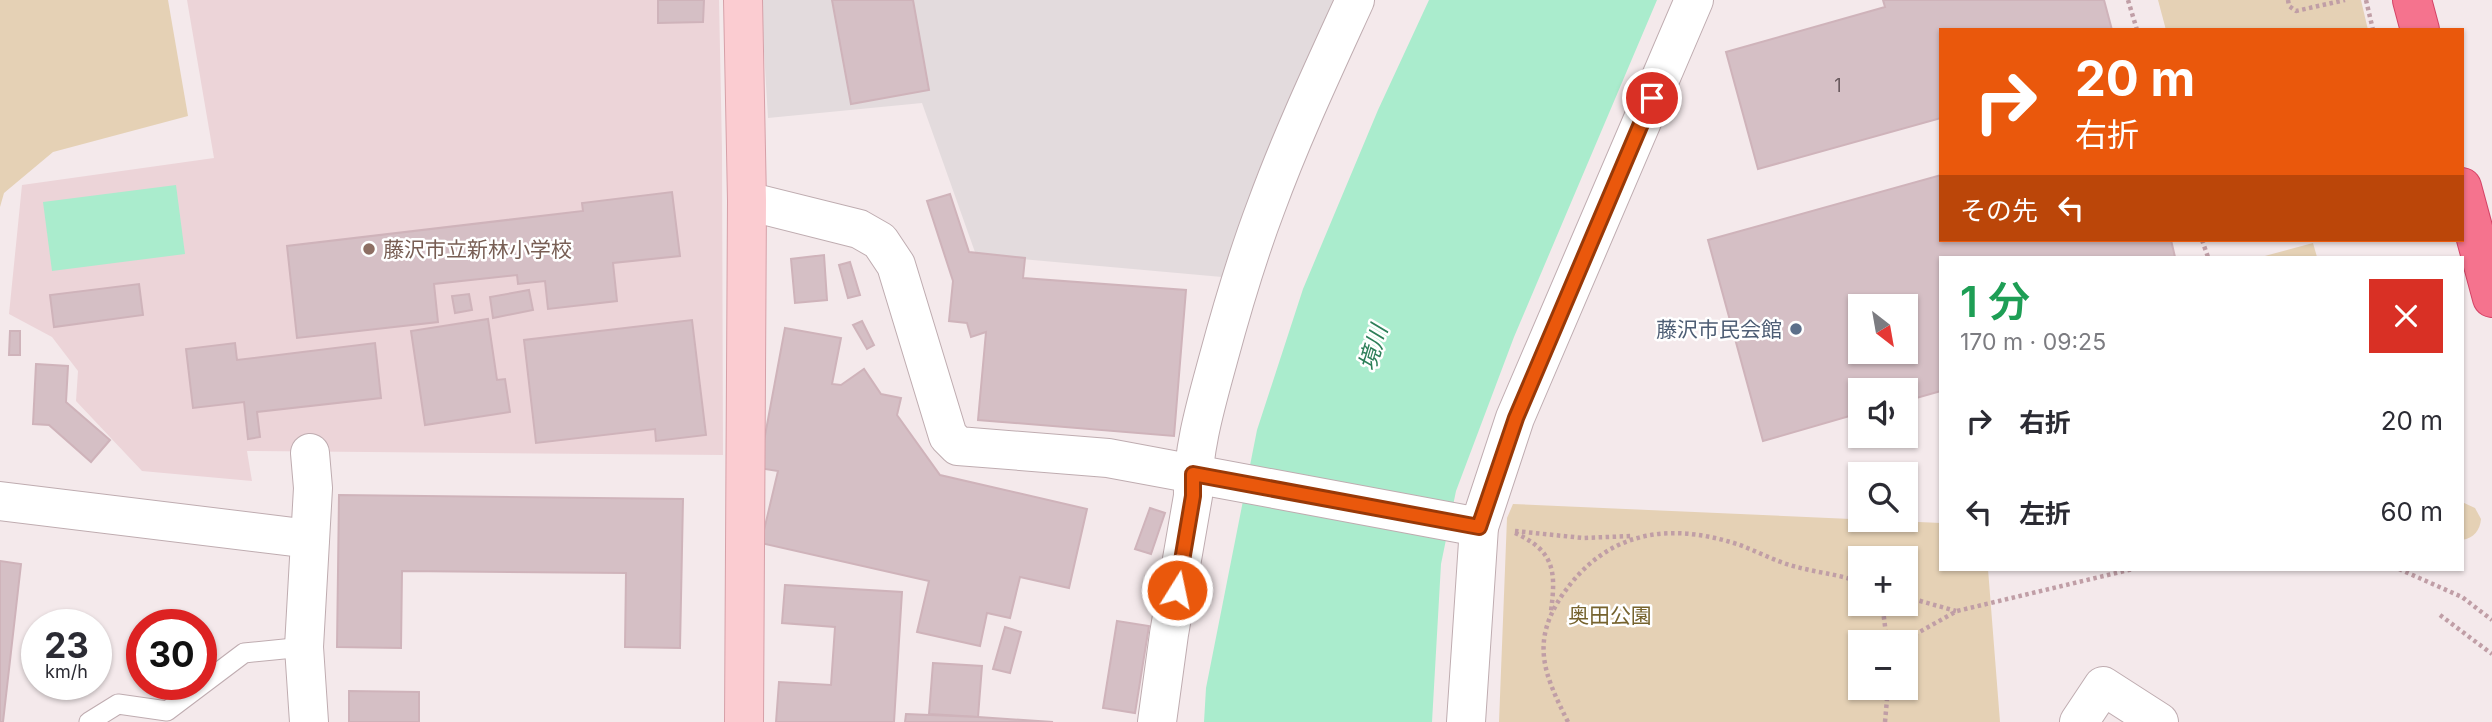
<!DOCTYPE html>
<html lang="ja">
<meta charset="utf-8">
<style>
:root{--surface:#fff;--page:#f2f2f3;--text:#2b2b33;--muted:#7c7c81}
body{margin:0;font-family:Inter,"Noto Sans JP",sans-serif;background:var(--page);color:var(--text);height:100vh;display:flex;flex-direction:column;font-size:26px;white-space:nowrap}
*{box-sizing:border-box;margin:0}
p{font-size:23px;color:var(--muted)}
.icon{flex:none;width:38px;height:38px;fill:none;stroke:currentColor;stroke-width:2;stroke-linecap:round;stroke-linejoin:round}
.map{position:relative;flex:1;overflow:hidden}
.details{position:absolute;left:1939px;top:256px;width:525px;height:315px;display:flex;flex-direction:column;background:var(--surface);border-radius:0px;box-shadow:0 2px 5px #0004}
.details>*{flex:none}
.guide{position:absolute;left:1939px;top:28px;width:525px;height:214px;border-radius:0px;box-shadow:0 2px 5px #0004;background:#ea580c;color:#fff;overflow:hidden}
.needle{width:46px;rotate:149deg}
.buttons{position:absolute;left:1848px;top:294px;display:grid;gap:14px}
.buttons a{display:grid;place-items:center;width:70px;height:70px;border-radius:0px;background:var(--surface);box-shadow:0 2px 5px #0004;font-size:35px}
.speed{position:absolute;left:21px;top:609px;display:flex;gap:14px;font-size:35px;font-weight:700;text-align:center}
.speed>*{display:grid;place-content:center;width:91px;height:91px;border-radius:50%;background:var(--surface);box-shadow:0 2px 5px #0004;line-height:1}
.speed small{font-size:18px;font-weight:400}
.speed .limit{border:10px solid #d22;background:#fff;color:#111}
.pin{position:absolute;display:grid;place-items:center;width:60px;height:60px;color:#fff;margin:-30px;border:4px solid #fff;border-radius:50%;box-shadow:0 2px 7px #0007}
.me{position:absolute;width:77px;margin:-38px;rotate:10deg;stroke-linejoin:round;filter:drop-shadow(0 0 5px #0008)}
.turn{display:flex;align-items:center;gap:24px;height:147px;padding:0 21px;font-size:32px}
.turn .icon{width:91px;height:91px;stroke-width:2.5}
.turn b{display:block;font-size:49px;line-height:60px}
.then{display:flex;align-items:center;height:66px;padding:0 21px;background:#0003;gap:14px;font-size:26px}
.round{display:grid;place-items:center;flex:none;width:74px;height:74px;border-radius:0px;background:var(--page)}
.head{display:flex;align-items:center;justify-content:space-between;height:119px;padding:0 21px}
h1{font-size:42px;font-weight:600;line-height:52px;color:#1e9e55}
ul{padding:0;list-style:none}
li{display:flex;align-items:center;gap:21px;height:91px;padding:0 21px}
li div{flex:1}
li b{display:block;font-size:26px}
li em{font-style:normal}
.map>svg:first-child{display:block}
.industrial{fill:#e3dbdd}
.education{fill:#ecd4d8}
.green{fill:#e5d1b5;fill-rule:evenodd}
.water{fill:#aaeccd}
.building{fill:#d5bfc5;stroke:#cfb3ba;stroke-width:2;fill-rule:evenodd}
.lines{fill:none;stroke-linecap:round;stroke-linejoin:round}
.lane-casing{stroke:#bfacb0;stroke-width:21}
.street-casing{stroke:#bfacb0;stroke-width:40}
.secondary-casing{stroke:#d6a0a8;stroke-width:40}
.highway-casing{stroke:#d44366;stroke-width:40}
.path{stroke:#c09ea6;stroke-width:4.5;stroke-dasharray:3.5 3.5;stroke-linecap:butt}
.lane{stroke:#fff;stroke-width:19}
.street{stroke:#fff;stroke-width:38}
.secondary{stroke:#fbccd1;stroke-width:38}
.highway{stroke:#f5738e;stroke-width:38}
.route-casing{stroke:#983908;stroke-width:18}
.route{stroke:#ea580c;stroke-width:12}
.education-dot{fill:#8d6e63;stroke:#fff;stroke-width:2.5}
.service-dot{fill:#5c6f8a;stroke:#fff;stroke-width:2.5}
.labels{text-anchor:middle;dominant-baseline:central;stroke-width:5;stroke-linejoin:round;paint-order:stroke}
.number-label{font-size:18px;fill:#6a5a5e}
.education-label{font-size:21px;fill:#785e54;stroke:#fff;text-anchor:start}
.service-label{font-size:21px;fill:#4e5e75;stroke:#fff;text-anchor:end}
.park-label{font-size:21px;fill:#76632e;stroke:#fff}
.water-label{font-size:23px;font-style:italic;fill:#2c7e58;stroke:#fff}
</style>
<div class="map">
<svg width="2492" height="722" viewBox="0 0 2492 722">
<rect width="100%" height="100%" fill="#f4e9eb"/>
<!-- industrial -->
<polygon class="industrial" points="761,0 1337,0 1257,175 1222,277 976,255 922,103 768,118"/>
<!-- education -->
<polygon class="education" points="187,0 719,0 722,151 723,455 247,451 252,481 142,471 76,401 78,371 52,337 9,314 22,185 214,158"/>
<!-- green -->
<g class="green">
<polygon points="0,0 168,0 188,116 53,152 4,193 0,207"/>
<polygon points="2158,0 2361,0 2368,30 2166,30"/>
<polygon points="2313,243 2317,257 2261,257"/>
<path d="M2462,502L2475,508L2481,519C2480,530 2474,538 2462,540Z"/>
<path d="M1513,504L1941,523V569H1988L2000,722H1499L1507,518ZM1906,558V604H1860V558ZM1860,642H1906V688H1860Z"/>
</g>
<!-- water -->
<g class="water">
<polygon points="1429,0 1657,0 1514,337 1456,491 1441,564 1432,722 1204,722 1206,688 1257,430 1303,289 1378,110"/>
<polygon points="176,185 185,254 52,271 43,202"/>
</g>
<!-- building -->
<g class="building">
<polygon points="658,0 704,0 703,22 658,23"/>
<polygon points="832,0 913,0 929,90 851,104"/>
<polygon points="1883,0 2104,0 2112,30 1941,30 1941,118 1758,169 1726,52 1885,7"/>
<path d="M1941,175V240H2171L2175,257H1941V391L1906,401V390H1860V413L1763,441L1708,240ZM1860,306H1906V352H1860Z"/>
<polygon points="672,192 680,256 613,263 617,301 548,309 545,281 518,284 517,275 434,284 438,322 297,338 287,246 583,211 582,203"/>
<polygon points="950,194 969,252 1025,258 1023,278 1186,290 1174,436 978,420 986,332 971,337 967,323 949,321 953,281 927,201"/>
<polygon points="824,255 827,300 795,303 791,259"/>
<polygon points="850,262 860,295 848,298 839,265"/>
<polygon points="139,284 143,315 54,327 50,295"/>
<polygon points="529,290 533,310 493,318 490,297"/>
<polygon points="469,294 472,310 455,313 452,296"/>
<polygon points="488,319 497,380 505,379 510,412 425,425 411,331"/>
<polygon points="692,320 706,435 656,441 655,429 536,443 524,340"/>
<polygon points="862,321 874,345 867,349 853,325"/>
<polygon points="785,328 841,338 832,384 841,385 864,369 881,394 901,398 897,415 940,475 1087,509 1069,588 1020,577 1010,618 987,613 980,646 917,632 929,581 761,543 778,471 759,468"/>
<polygon points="10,331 20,331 20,355 9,355"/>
<polygon points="235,343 237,360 375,343 381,398 257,412 260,437 248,439 244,402 193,408 186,349"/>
<polygon points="36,364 68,366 66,402 110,440 91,462 49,425 33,424"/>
<polygon points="339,495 683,499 680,648 625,647 626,573 402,571 401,648 337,647"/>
<polygon points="1150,508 1165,513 1151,554 1135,549"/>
<polygon points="0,561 21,564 3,722 0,722"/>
<polygon points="785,585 902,592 894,722 776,722 779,682 831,685 835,627 782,623"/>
<polygon points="1117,621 1149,626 1135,713 1103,708"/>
<polygon points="1005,627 1021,632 1010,673 993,669"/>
<polygon points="933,663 982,666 978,717 929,714"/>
<polygon points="349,691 419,692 419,722 349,722"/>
<polygon points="906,714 978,717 1053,722 905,722"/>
</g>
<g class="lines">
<!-- lane casing -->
<g class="lane-casing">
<polyline id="lane" points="89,722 118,704 167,711 244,653 304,647"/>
</g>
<!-- street casing -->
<g class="street-casing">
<g id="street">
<polyline points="747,201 859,229 880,241 896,265 948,436 958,446 1108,458 1479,527"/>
<polyline points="0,501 310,539"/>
<polyline points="309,722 304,647 313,488 310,453"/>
<path d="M1157,722L1169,634L1193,496C1192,451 1206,404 1218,360C1232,308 1247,257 1266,207C1292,136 1324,68 1355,0"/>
<polyline points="1466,722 1479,527 1515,418 1694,0"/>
<polyline points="2079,722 2103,686 2159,722"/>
</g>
</g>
<!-- secondary casing -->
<g class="secondary-casing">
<polyline id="secondary" points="743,0 747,201 744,722"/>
</g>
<!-- highway casing -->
<g class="highway-casing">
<g id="highway">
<polyline points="2412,0 2420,30"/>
<polyline points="2462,187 2492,298"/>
</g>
</g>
<!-- path -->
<g class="path">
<polyline points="2128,0 2137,30"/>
<polyline points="2288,0 2289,6 2296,11 2345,0"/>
<polyline points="2366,0 2373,30"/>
<polyline points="2202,240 2208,257"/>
<polyline points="1515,531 1583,538 1632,536"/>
<path d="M1515,533C1555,551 1556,572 1551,611"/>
<polyline points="2399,569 2462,597 2492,620"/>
<polyline points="1906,597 1956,611"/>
<polyline points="1878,604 1883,610 1887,642"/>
<polyline points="2440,615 2492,654"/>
<polyline points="1906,646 1914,635 1957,611 2133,569"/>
<path d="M1568,722C1544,674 1530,642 1563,594C1607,531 1668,522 1737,544C1757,551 1776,562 1797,567C1815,572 1835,574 1854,580L1860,585"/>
<polyline points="1885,722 1888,688"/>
</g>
<!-- lane -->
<use href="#lane" class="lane"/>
<!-- street -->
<use href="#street" class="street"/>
<!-- secondary -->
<use href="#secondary" class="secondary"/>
<!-- highway -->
<use href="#highway" class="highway"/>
</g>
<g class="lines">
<!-- route casing -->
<g class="route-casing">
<polyline id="route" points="1177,590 1193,496 1193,474 1479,527 1516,418 1652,98"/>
</g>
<!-- route -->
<use href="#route" class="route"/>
</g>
<!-- markers -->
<circle class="education-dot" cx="369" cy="249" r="7"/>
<circle class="service-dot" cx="1796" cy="329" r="7"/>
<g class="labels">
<!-- number labels -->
<g class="number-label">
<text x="1838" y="85">1</text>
</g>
<!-- education labels -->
<g class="education-label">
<text x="383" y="249">藤沢市立新林小学校</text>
</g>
<!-- service labels -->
<g class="service-label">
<text x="1782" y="329">藤沢市民会館</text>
</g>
<!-- park labels -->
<g class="park-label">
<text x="1610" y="615">奥田公園</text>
</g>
<!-- water labels -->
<g class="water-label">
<text transform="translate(1373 348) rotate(-73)">境川</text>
</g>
</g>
</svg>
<div class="buttons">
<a><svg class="needle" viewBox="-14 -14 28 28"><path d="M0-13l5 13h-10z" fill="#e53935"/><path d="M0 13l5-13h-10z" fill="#7c7c81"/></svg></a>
<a><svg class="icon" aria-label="sound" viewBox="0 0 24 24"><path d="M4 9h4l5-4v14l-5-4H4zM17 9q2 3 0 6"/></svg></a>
<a><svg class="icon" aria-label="search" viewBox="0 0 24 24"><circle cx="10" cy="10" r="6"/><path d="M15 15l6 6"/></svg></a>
<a>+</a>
<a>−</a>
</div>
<div class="speed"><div>23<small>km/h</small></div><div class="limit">30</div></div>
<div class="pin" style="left:1652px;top:98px;background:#d93025"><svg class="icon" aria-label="arrive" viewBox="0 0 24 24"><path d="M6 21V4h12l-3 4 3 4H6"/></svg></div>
<svg class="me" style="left:1177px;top:590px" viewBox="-20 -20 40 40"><circle r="17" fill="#ea580c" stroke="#fff" stroke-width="3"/><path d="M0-11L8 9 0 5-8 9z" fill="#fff"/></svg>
<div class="guide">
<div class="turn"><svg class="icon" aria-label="right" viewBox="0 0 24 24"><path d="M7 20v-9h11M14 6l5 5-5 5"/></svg><div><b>20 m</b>右折</div></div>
<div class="then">その先<svg class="icon" aria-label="left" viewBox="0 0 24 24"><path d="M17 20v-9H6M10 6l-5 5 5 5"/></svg></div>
</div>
<section class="details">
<div class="head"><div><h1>1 分</h1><p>170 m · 09:25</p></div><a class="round" style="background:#d93025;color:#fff"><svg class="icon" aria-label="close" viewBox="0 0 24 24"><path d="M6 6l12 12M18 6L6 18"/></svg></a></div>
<ul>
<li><svg class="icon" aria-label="right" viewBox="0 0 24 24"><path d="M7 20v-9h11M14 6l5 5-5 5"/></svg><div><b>右折</b></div><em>20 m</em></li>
<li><svg class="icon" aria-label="left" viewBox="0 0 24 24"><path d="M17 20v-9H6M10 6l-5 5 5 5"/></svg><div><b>左折</b></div><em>60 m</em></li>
</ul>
</section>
</div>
